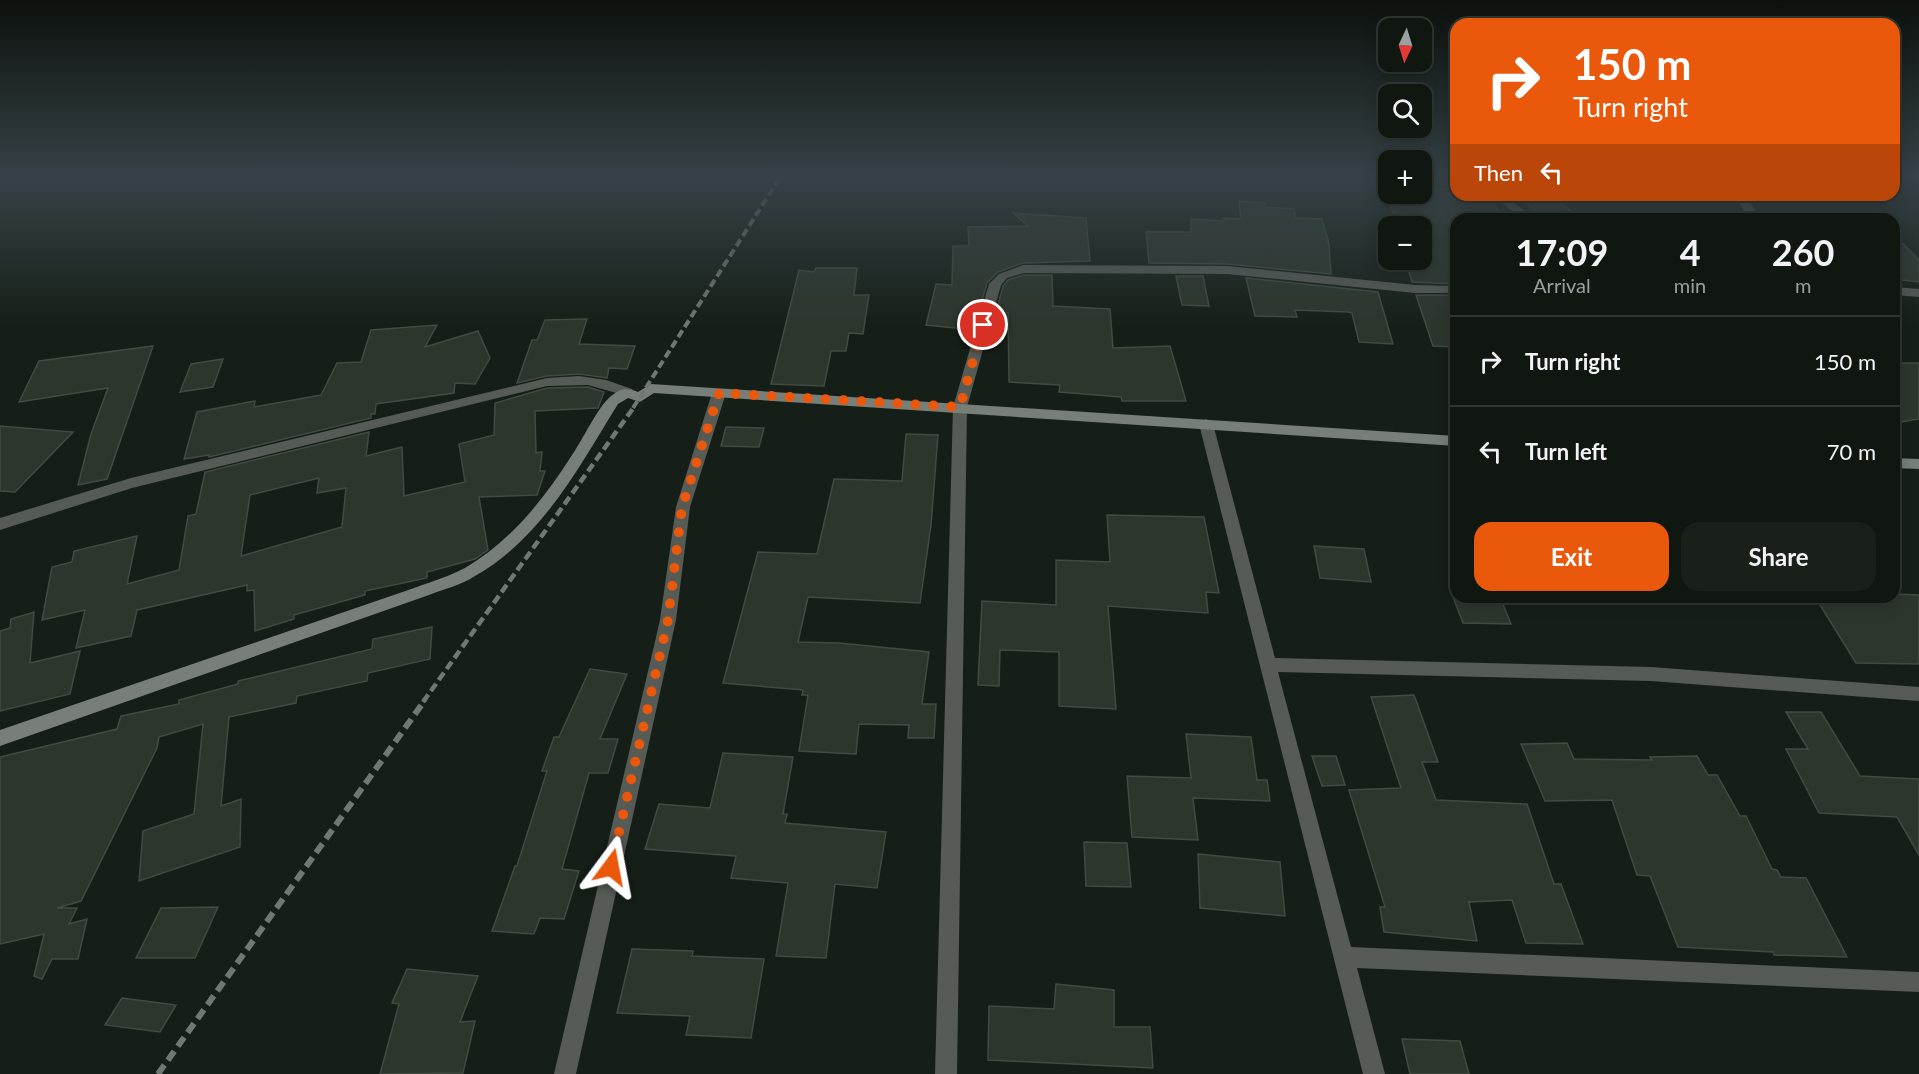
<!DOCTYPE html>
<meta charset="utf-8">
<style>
:root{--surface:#101711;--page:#19201a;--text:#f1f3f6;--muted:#9c9f9f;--line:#303631;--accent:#ea580c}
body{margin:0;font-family:Lato,sans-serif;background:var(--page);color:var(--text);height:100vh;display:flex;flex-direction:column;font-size:22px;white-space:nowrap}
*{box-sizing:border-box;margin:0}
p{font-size:20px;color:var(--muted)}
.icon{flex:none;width:33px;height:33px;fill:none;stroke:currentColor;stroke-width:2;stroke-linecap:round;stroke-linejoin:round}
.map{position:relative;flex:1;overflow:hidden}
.details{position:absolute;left:1450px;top:213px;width:450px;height:390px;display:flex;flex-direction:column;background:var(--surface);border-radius:18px;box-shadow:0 3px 15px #0003,0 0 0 2px var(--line)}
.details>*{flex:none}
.hud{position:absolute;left:1450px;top:18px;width:450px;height:183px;border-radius:18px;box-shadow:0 3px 15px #0003,0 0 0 2px var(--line);background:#ea580c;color:#fff;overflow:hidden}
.needle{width:39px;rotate:184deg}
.buttons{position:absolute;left:1378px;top:18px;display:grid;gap:12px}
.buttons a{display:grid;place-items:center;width:54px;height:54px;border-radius:12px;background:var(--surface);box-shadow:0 3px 15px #0003,0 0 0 2px var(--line);font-size:30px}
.pin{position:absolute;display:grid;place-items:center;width:51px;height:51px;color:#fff;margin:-26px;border:3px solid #fff;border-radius:50%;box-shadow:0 2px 6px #0007}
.me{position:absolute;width:66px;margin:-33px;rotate:13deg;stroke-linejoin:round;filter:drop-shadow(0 0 4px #0008)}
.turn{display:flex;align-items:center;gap:21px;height:126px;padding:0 24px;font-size:27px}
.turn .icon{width:78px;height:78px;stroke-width:2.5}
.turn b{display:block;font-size:42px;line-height:51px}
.then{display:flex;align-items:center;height:57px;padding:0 24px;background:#0003;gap:12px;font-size:22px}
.eta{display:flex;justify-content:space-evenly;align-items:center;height:102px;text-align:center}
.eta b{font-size:36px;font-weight:700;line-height:42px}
.primary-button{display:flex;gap:12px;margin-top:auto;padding:12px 24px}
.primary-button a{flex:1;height:69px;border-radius:18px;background:var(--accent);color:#fff;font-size:24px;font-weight:700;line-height:69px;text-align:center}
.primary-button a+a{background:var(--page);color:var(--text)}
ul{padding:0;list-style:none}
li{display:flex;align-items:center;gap:18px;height:90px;padding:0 24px;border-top:2px solid var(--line)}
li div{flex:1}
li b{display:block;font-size:22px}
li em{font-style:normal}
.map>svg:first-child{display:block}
.building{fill:#2d362d;stroke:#414b41;stroke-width:1.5;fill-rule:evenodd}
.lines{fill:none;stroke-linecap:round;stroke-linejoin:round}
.street{fill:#565b56;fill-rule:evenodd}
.secondary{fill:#777f78;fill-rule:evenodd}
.rail-far2{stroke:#707871;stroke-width:4;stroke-dasharray:8 4;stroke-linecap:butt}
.rail-far1{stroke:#707871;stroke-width:4.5;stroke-dasharray:9 4.5;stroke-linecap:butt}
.rail{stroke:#707871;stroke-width:6;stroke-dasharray:11 6;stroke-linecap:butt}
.route{stroke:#ea580c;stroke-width:10;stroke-dasharray:0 18}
</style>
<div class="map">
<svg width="1919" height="1074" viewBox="0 0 1919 1074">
<rect width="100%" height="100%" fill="#161f17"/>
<!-- building -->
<g class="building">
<polygon points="1382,187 1389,188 1389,194 1422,194 1422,188 1456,189 1456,195 1488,195 1504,219 1456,219 1456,284 1412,282 1405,260 1422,260 1422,226 1394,226 1392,219 1396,219"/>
<polygon points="1514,195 1549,195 1582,219 1547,219"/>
<polygon points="1239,201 1265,203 1265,207 1294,209 1296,218 1322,219 1329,244 1331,274 1227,264 1149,263 1146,232 1191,232 1191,219 1224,221 1223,218 1241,219"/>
<polygon points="1013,213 1086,218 1090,261 1023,263 998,272 987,283 979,311 968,310 965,329 926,325 936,284 952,285 953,246 969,246 968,227 1028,226"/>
<polygon points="1894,235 1919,260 1919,282 1894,279"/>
<polygon points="816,268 857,268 854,295 869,295 863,334 849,333 846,351 831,351 824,386 771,384 799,270 814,272"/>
<polygon points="1024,275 1052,275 1053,306 1110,309 1113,348 1170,346 1186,401 1122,401 1121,397 1059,392 1060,385 1009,382 1008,313 996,312 1003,286 1008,280"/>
<polygon points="1176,276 1203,276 1209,306 1182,305"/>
<polygon points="1246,278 1378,292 1393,344 1359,342 1352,313 1348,312 1295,310 1297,317 1255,316"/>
<polygon points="1416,295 1456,295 1456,347 1433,346"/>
<polygon points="587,319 579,344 635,346 627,369 609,368 607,378 579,374 547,376 517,383 532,340 537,340 545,320"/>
<polygon points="437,325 425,347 478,331 490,358 475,384 455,383 454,393 376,404 375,414 371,414 371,418 209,457 209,455 184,459 197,412 255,401 254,407 321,395 337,363 361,362 371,330"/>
<polygon points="153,346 107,479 78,485 91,434 108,388 19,402 39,361"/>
<polygon points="223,359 213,387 180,392 191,364"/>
<polygon points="1894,363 1919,363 1919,419 1894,423"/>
<path d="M588,387L604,392L598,408L535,411L536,453L542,452L540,471H545L537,495L479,497L488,550L475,559L427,572V578L365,591V595L294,615V619L255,631L254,590L247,591V585L137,610L131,636L76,648L85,610L42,620L52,567L72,562L74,551L137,536L127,584L179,570L188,516L196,514L205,472L369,432L366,456L402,447L404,496L465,482L459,444L494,435L495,403L547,388ZM319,478L317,493L346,488L342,527L241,556L250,495Z"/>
<polygon points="0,426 73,432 15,492 0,491"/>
<polygon points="726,427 764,428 759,447 721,446"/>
<polygon points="906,434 938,435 931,525 920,603 808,597 798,642 839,643 929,652 922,704 936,704 934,738 908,738 909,725 859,724 856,754 799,751 808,695 802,695 803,690 723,683 758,552 817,554 834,479 902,481"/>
<polygon points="1107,515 1204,517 1219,593 1206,592 1208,613 1108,606 1116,709 1059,706 1059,652 1000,650 999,686 978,685 982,601 1056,605 1056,560 1110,562"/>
<polygon points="1314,546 1364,549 1371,582 1320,578"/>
<polygon points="1894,594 1919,595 1919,664 1856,663 1815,597 1894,597"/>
<polygon points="1453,597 1500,597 1511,624 1463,623"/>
<polygon points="34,612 30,663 80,651 70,694 0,711 0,631 10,628 11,619"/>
<polygon points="432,627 430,659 368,673 367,681 297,696 296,703 229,717 221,806 241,799 240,847 139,881 143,831 194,814 203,724 159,737 157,748 81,901 57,908 77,908 69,924 87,919 78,959 52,959 42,979 34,976 44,934 0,944 0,757 117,729 121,716 179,704 179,700 238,684 238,681 372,649 373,639"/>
<polygon points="590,669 627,674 600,739 618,739 608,773 589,773 562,869 579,871 564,919 540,918 534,934 492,931 515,866 517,866 547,771 542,771 554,737 559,737"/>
<polygon points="1414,695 1438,762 1422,762 1436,800 1527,804 1554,884 1561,884 1583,944 1526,943 1512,900 1469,902 1477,941 1384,932 1380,907 1385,907 1349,790 1401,788 1371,697"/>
<polygon points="1786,712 1821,712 1860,776 1919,779 1919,855 1897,817 1819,813 1786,749 1808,749"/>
<polygon points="1186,734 1251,737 1257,780 1267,780 1270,801 1193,798 1198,840 1132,837 1127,776 1191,778"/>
<polygon points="1567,743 1574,759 1652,760 1650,757 1697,756 1708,775 1717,775 1740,816 1746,816 1772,869 1777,870 1781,877 1806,878 1847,957 1774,955 1773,952 1678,947 1650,876 1637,875 1612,800 1545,801 1521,744"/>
<polygon points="723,753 793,757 783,814 787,814 785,823 886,832 877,888 835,884 826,958 776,956 788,883 731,878 736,856 645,849 659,804 710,808"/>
<polygon points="1312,756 1336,756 1345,785 1322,786"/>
<polygon points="1084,842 1127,843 1131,887 1086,886"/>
<polygon points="1198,854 1280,862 1285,916 1200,908"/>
<polygon points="218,907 195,958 136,958 161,908"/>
<polygon points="632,949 693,951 692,956 764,959 751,1038 686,1035 690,1016 617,1013"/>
<polygon points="407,969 478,976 460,1022 475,1021 463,1073 380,1074 399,1004 392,1003"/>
<polygon points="1056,984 1114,990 1114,1027 1150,1027 1153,1068 988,1060 989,1006 1054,1009"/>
<polygon points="122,998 176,1005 160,1032 105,1025"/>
<polygon points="1402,1039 1460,1041 1469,1074 1410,1074"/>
</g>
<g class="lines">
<!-- street -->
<g class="street">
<polygon points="1491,195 1503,195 1536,219 1523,219"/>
<polygon points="1736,195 1746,195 1760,219 1748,219"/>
<polygon points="1023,265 1227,266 1415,285 1456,286 1456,293 1415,293 1227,274 1024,273 1007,278 1001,285 967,407 957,1074 935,1074 953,407 989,284 999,274"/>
<polygon points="1894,287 1919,289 1919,297 1894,295"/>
<polygon points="579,376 606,380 632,389 634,392 627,396 588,385 547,386 132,488 0,530 0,518 131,478 547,378"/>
<polygon points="719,389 726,393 690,507 676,620 576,1074 554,1074 660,620 676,507 712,393"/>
<polygon points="1206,419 1213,424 1275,658 1651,667 1919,687 1919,701 1651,681 1278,672 1351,947 1919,972 1919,992 1357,968 1385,1074 1363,1074 1199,424"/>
</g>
<!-- secondary -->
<g class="secondary">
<path d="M651,384L1456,436V446L654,393L640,402L628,398L618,404C579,467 542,538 475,576C461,585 444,589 429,595L0,746V730L417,587C433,581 450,576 465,568C511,541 544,499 572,455C582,441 598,407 610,397C619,389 627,387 638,392Z"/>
<polygon points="1894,458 1919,459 1919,469 1894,468"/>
</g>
<!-- rail-far2 -->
<polyline class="rail-far2" points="633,408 781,176"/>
<!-- rail-far1 -->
<polyline class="rail-far1" points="423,702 634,407"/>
<!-- rail -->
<polyline class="rail" points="158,1074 425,700"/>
</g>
<!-- sky -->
<linearGradient id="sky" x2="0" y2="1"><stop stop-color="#0c110d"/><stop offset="0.54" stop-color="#364247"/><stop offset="1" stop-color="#364247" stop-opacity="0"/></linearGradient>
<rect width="1919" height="326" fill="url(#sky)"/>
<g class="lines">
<!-- route -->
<polyline class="route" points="611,867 668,620 682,507 719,393 960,407 983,325"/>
</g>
</svg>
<div class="buttons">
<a><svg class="needle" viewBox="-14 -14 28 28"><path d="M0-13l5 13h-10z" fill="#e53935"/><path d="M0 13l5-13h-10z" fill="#9c9f9f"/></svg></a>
<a><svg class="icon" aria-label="search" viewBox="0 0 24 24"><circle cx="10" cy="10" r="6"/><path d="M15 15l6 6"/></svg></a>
<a>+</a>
<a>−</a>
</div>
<div class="pin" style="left:983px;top:325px;background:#d93025"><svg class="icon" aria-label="arrive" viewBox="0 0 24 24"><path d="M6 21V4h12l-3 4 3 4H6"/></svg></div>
<svg class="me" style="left:611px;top:867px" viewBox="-20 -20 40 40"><path d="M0-17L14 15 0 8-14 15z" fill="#ea580c" stroke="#fff" stroke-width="4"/></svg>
<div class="hud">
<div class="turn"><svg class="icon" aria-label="right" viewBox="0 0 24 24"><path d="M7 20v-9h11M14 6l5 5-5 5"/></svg><div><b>150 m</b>Turn right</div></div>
<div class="then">Then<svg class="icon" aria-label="left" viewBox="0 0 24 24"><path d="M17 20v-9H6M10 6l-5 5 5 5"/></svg></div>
</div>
<section class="details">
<div class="eta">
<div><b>17:09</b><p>Arrival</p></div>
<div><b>4</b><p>min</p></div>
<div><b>260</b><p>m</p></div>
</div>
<ul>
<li><svg class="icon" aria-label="right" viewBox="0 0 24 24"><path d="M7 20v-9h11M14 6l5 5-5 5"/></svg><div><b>Turn right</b></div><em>150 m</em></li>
<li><svg class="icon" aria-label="left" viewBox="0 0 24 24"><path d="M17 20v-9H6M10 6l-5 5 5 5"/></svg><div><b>Turn left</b></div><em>70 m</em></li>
</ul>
<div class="primary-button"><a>Exit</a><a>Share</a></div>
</section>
</div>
